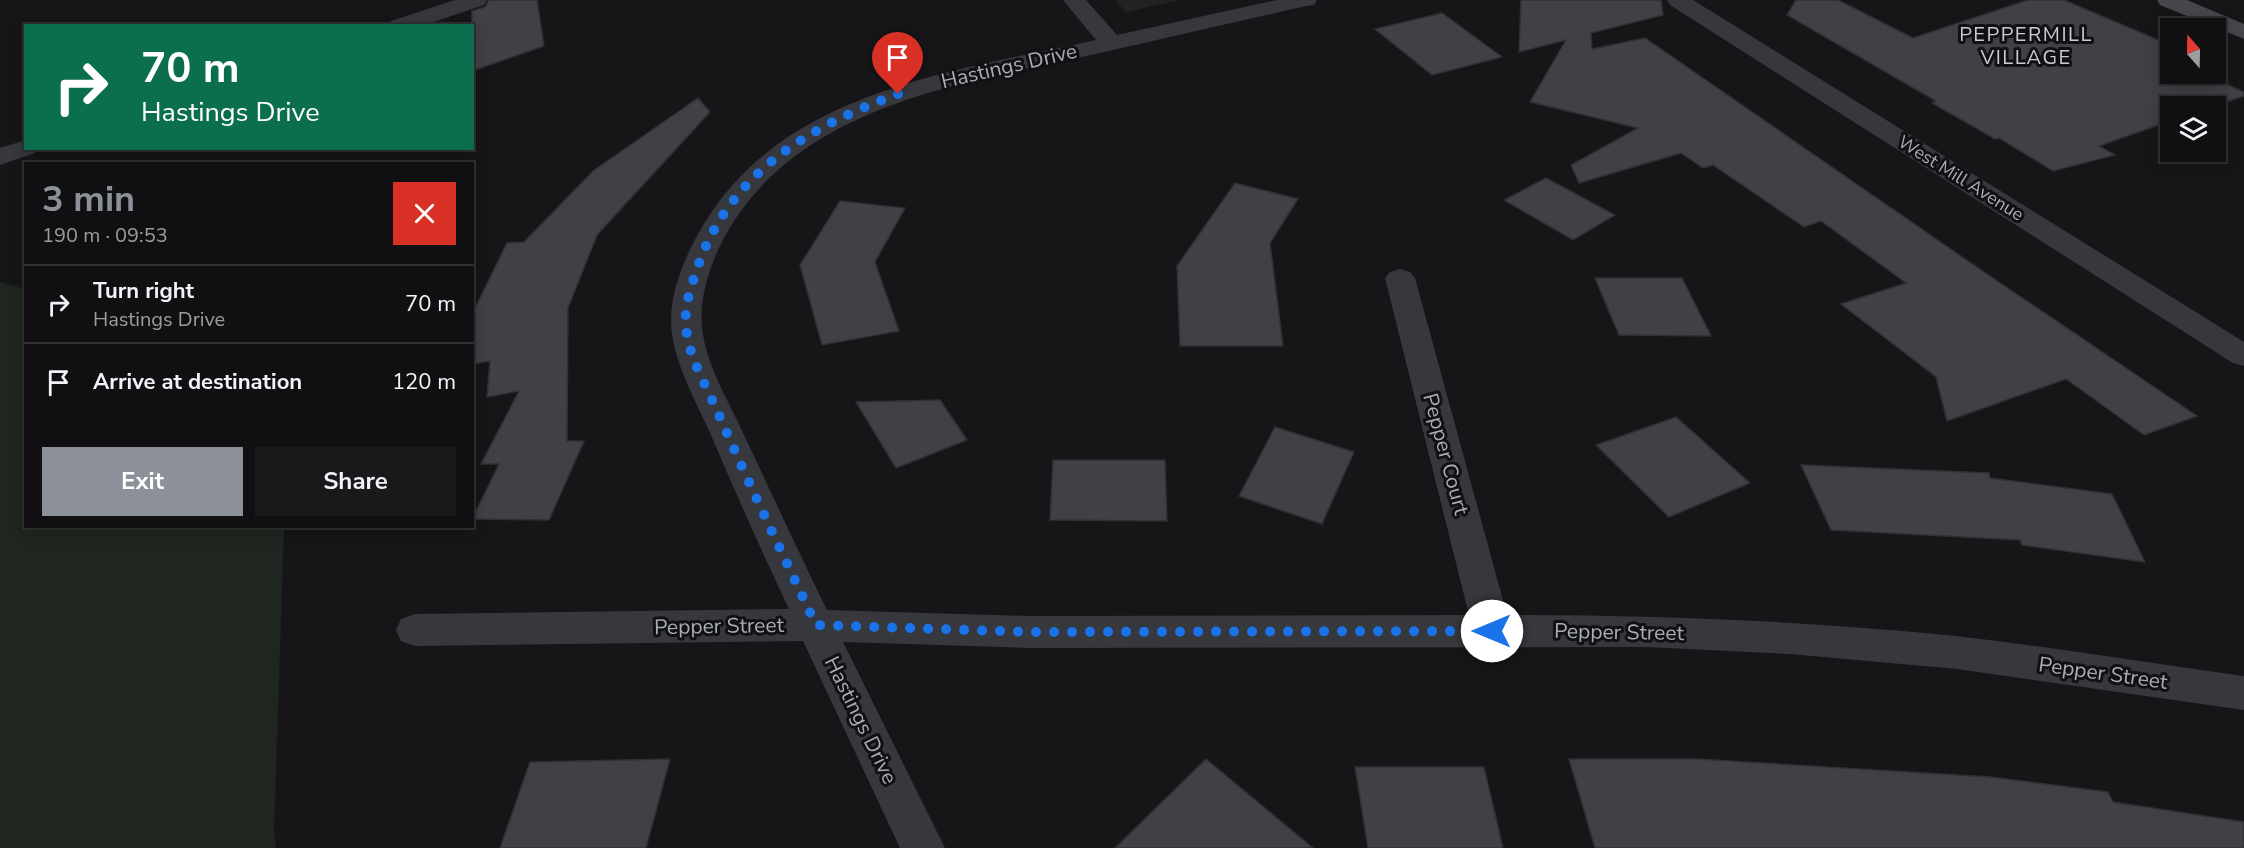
<!DOCTYPE html>
<meta charset="utf-8">
<style>
:root{--surface:#101012;--page:#19191b;--text:#f1f3f6;--muted:#9c9d9f;--line:#303032;--accent:#8c9099}
body{margin:0;font-family:"Nunito Sans",sans-serif;background:var(--page);color:var(--text);height:100vh;display:flex;flex-direction:column;font-size:22px;white-space:nowrap}
*{box-sizing:border-box;margin:0}
p{font-size:20px;color:var(--muted)}
.icon{flex:none;width:33px;height:33px;fill:none;stroke:currentColor;stroke-width:2;stroke-linecap:round;stroke-linejoin:round}
.map{position:relative;flex:1;overflow:hidden}
.sheet{position:absolute;left:24px;top:162px;width:450px;height:366px;display:flex;flex-direction:column;background:var(--surface);border-radius:0px;box-shadow:0 3px 15px #0003,0 0 0 2px var(--line)}
.sheet>*{flex:none}
.guide{position:absolute;left:24px;top:24px;width:450px;height:126px;border-radius:0px;box-shadow:0 3px 15px #0003,0 0 0 2px var(--line);background:#0b6e4f;color:#fff;overflow:hidden}
.needle{width:39px;rotate:340deg}
.controls{position:absolute;left:2160px;top:18px;display:grid;gap:12px}
.controls a{display:grid;place-items:center;width:66px;height:66px;border-radius:0px;background:var(--surface);box-shadow:0 3px 15px #0003,0 0 0 2px var(--line);font-size:30px}
.pin{position:absolute;display:grid;place-items:center;width:51px;height:51px;color:#fff;margin:-62px -26px;border-radius:50% 50% 50% 0;rotate:-45deg;box-shadow:0 0 6px #0007}
.pin .icon{rotate:45deg}
.me{position:absolute;width:66px;margin:-33px;rotate:270deg;stroke-linejoin:round;filter:drop-shadow(0 0 4px #0008)}
.turn{display:flex;align-items:center;gap:21px;height:126px;padding:0 18px;font-size:27px}
.turn .icon{width:78px;height:78px;stroke-width:2.5}
.turn b{display:block;font-size:42px;line-height:51px}
.round{display:grid;place-items:center;flex:none;width:63px;height:63px;border-radius:0px;background:var(--page)}
.overview{display:flex;align-items:center;justify-content:space-between;height:102px;padding:0 18px}
h1{font-size:36px;font-weight:700;line-height:45px;color:var(--accent)}
.cta{display:flex;gap:12px;margin-top:auto;padding:12px 18px}
.cta a{flex:1;height:69px;border-radius:0px;background:var(--accent);color:#fff;font-size:24px;font-weight:700;line-height:69px;text-align:center}
.cta a+a{background:var(--page);color:var(--text)}
ul{padding:0;list-style:none}
li{display:flex;align-items:center;gap:18px;height:78px;padding:0 18px;border-top:2px solid var(--line)}
li div{flex:1}
li b{display:block;font-size:22px}
li em{font-style:normal}
.map>svg:first-child{display:block}
.built{fill:#222225}
.green{fill:#1e261f}
.building{fill:#404145;stroke:#303034;stroke-width:1.5}
.lines{fill:none;stroke-linecap:round;stroke-linejoin:round}
.street{fill:#37383d;fill-rule:evenodd}
.secondary{fill:#45474d;fill-rule:evenodd}
.route{stroke:#1a73e8;stroke-width:10;stroke-dasharray:0 18}
.labels{text-anchor:middle;dominant-baseline:central;stroke-width:6;stroke-linejoin:round;paint-order:stroke}
.far-street-label{font-size:18px;fill:#a8adb8;stroke:#111113}
.far-quarter-label{font-size:20px;letter-spacing:1.5px;fill:#c9ccd4;stroke:#111113}
.street-label{font-size:21px;fill:#a8adb8;stroke:#111113}
</style>
<div class="map">
<svg width="2244" height="848" viewBox="0 0 2244 848">
<rect width="100%" height="100%" fill="#161618"/>
<!-- built -->
<polygon class="built" points="1115,0 1180,0 1126,12"/>
<!-- green -->
<polygon class="green" points="0,282 25,289 26,526 284,527 274,832 276,848 0,848"/>
<!-- building -->
<g class="building">
<polygon points="489,0 537,0 544,46 472,71 472,11 485,7"/>
<polygon points="1521,0 1661,0 1663,15 1591,33 1592,49 1645,38 1984,272 2197,416 2144,435 2066,379 1947,421 1936,377 1841,304 1906,283 1821,221 1804,227 1713,165 1703,168 1681,153 1579,183 1571,165 1638,128 1530,102 1566,40 1519,52"/>
<polygon points="1796,0 1838,0 1913,38 2028,0 2064,0 2170,45 2170,74 2204,74 2244,92 2244,96 2214,106 2170,106 2170,121 2099,146 2115,155 2053,171 1999,138 1995,139 1932,103 1936,101 1787,15"/>
<polygon points="1442,13 1502,57 1432,75 1375,29"/>
<polygon points="698,98 710,112 597,235 568,308 567,441 584,441 549,520 472,519 499,464 481,464 519,391 487,397 490,361 472,364 472,314 507,243 524,242 593,171"/>
<polygon points="1546,178 1615,215 1573,240 1504,200"/>
<polygon points="1235,183 1298,199 1270,243 1283,346 1180,346 1177,266"/>
<polygon points="840,201 905,208 875,262 899,331 822,345 800,265"/>
<polygon points="1595,278 1682,278 1711,336 1619,335"/>
<polygon points="940,400 967,440 896,468 856,402"/>
<polygon points="1676,417 1750,483 1669,517 1596,445"/>
<polygon points="1275,427 1354,452 1322,524 1239,496"/>
<polygon points="1053,460 1165,460 1167,521 1050,520"/>
<polygon points="1801,465 1989,473 1990,478 2112,494 2145,562 2022,545 2020,540 1831,530"/>
<polygon points="670,759 646,848 500,848 530,762"/>
<polygon points="1206,759 1313,848 1115,848"/>
<polygon points="1569,759 1698,759 1991,777 2108,792 2113,802 2244,822 2244,848 1595,848"/>
<polygon points="1355,767 1484,767 1503,848 1368,848"/>
</g>
<g class="lines">
<!-- street -->
<g class="street">
<polygon points="455,0 487,0 484,5 422,26 388,26 391,21"/>
<path d="M1063,0H1086L1117,35L1277,0H1317L1314,5L1306,6C1236,22 1166,38 1095,54C963,83 798,105 725,236C711,262 699,296 702,326C705,364 728,399 743,433C771,492 798,551 827,610L1030,616L1469,615L1385,278L1390,272L1400,269L1410,272L1415,278L1507,615C1658,615 1806,621 1956,636C2052,647 2148,663 2244,676V710L1957,669L1790,654L1647,647L1030,648L843,642L945,848H900L803,641L415,646L401,641L396,630L401,619L415,614L789,609C762,552 736,494 711,435C697,403 677,369 672,334C667,300 682,263 698,234C710,213 724,193 741,176C828,85 979,66 1096,40Z"/>
<polygon points="1667,0 1693,0 2244,342 2244,366 2233,363 1670,5"/>
<polygon points="26,140 26,148 38,148 35,153 0,165 0,148"/>
</g>
<!-- secondary -->
<polygon class="secondary" points="2157,0 2187,0 2244,24 2244,39 2160,5"/>
</g>
<g class="lines">
<!-- route -->
<path class="route" d="M898,94C809,127 729,173 697,269C691,287 684,306 686,326C688,357 707,387 719,415C750,486 783,555 816,625L1030,632L1492,631"/>
</g>
<g class="labels">
<!-- far-street labels -->
<g class="far-street-label">
<text transform="translate(1961 178) rotate(32)">West Mill Avenue</text>
</g>
<!-- far-quarter labels -->
<g class="far-quarter-label">
<text x="2026" y="34">PEPPERMILL<tspan x="2026" dy="23">VILLAGE</tspan></text>
</g>
<!-- street labels -->
<g class="street-label">
<text transform="translate(1009 66) rotate(-13)">Hastings Drive</text>
<text transform="translate(1446 454) rotate(75)">Pepper Court</text>
<text transform="translate(719 626) rotate(-1)">Pepper Street</text>
<text transform="translate(1619 632) rotate(1)">Pepper Street</text>
<text transform="translate(2103 673) rotate(8)">Pepper Street</text>
<text transform="translate(861 720) rotate(64)">Hastings Drive</text>
</g>
</g>
</svg>
<div class="controls">
<a><svg class="needle" viewBox="-14 -14 28 28"><path d="M0-13l5 13h-10z" fill="#e53935"/><path d="M0 13l5-13h-10z" fill="#9c9d9f"/></svg></a>
<a><svg class="icon" aria-label="layers" viewBox="0 0 24 24"><path d="M12 4l9 5-9 5-9-5zM3 14l9 5 9-5"/></svg></a>
</div>
<div class="pin" style="left:898px;top:94px;background:#d93025"><svg class="icon" aria-label="arrive" viewBox="0 0 24 24"><path d="M6 21V4h12l-3 4 3 4H6"/></svg></div>
<svg class="me" style="left:1492px;top:631px" viewBox="-20 -20 40 40"><circle r="19" fill="#fff"/><path d="M0-13L10 11 0 6-10 11z" fill="#1a73e8"/></svg>
<div class="guide">
<div class="turn"><svg class="icon" aria-label="right" viewBox="0 0 24 24"><path d="M7 20v-9h11M14 6l5 5-5 5"/></svg><div><b>70 m</b>Hastings Drive</div></div>
</div>
<section class="sheet">
<div class="overview"><div><h1>3 min</h1><p>190 m · 09:53</p></div><a class="round" style="background:#d93025;color:#fff"><svg class="icon" aria-label="close" viewBox="0 0 24 24"><path d="M6 6l12 12M18 6L6 18"/></svg></a></div>
<ul>
<li><svg class="icon" aria-label="right" viewBox="0 0 24 24"><path d="M7 20v-9h11M14 6l5 5-5 5"/></svg><div><b>Turn right</b><p>Hastings Drive</p></div><em>70 m</em></li>
<li><svg class="icon" aria-label="arrive" viewBox="0 0 24 24"><path d="M6 21V4h12l-3 4 3 4H6"/></svg><div><b>Arrive at destination</b></div><em>120 m</em></li>
</ul>
<div class="cta"><a>Exit</a><a>Share</a></div>
</section>
</div>
